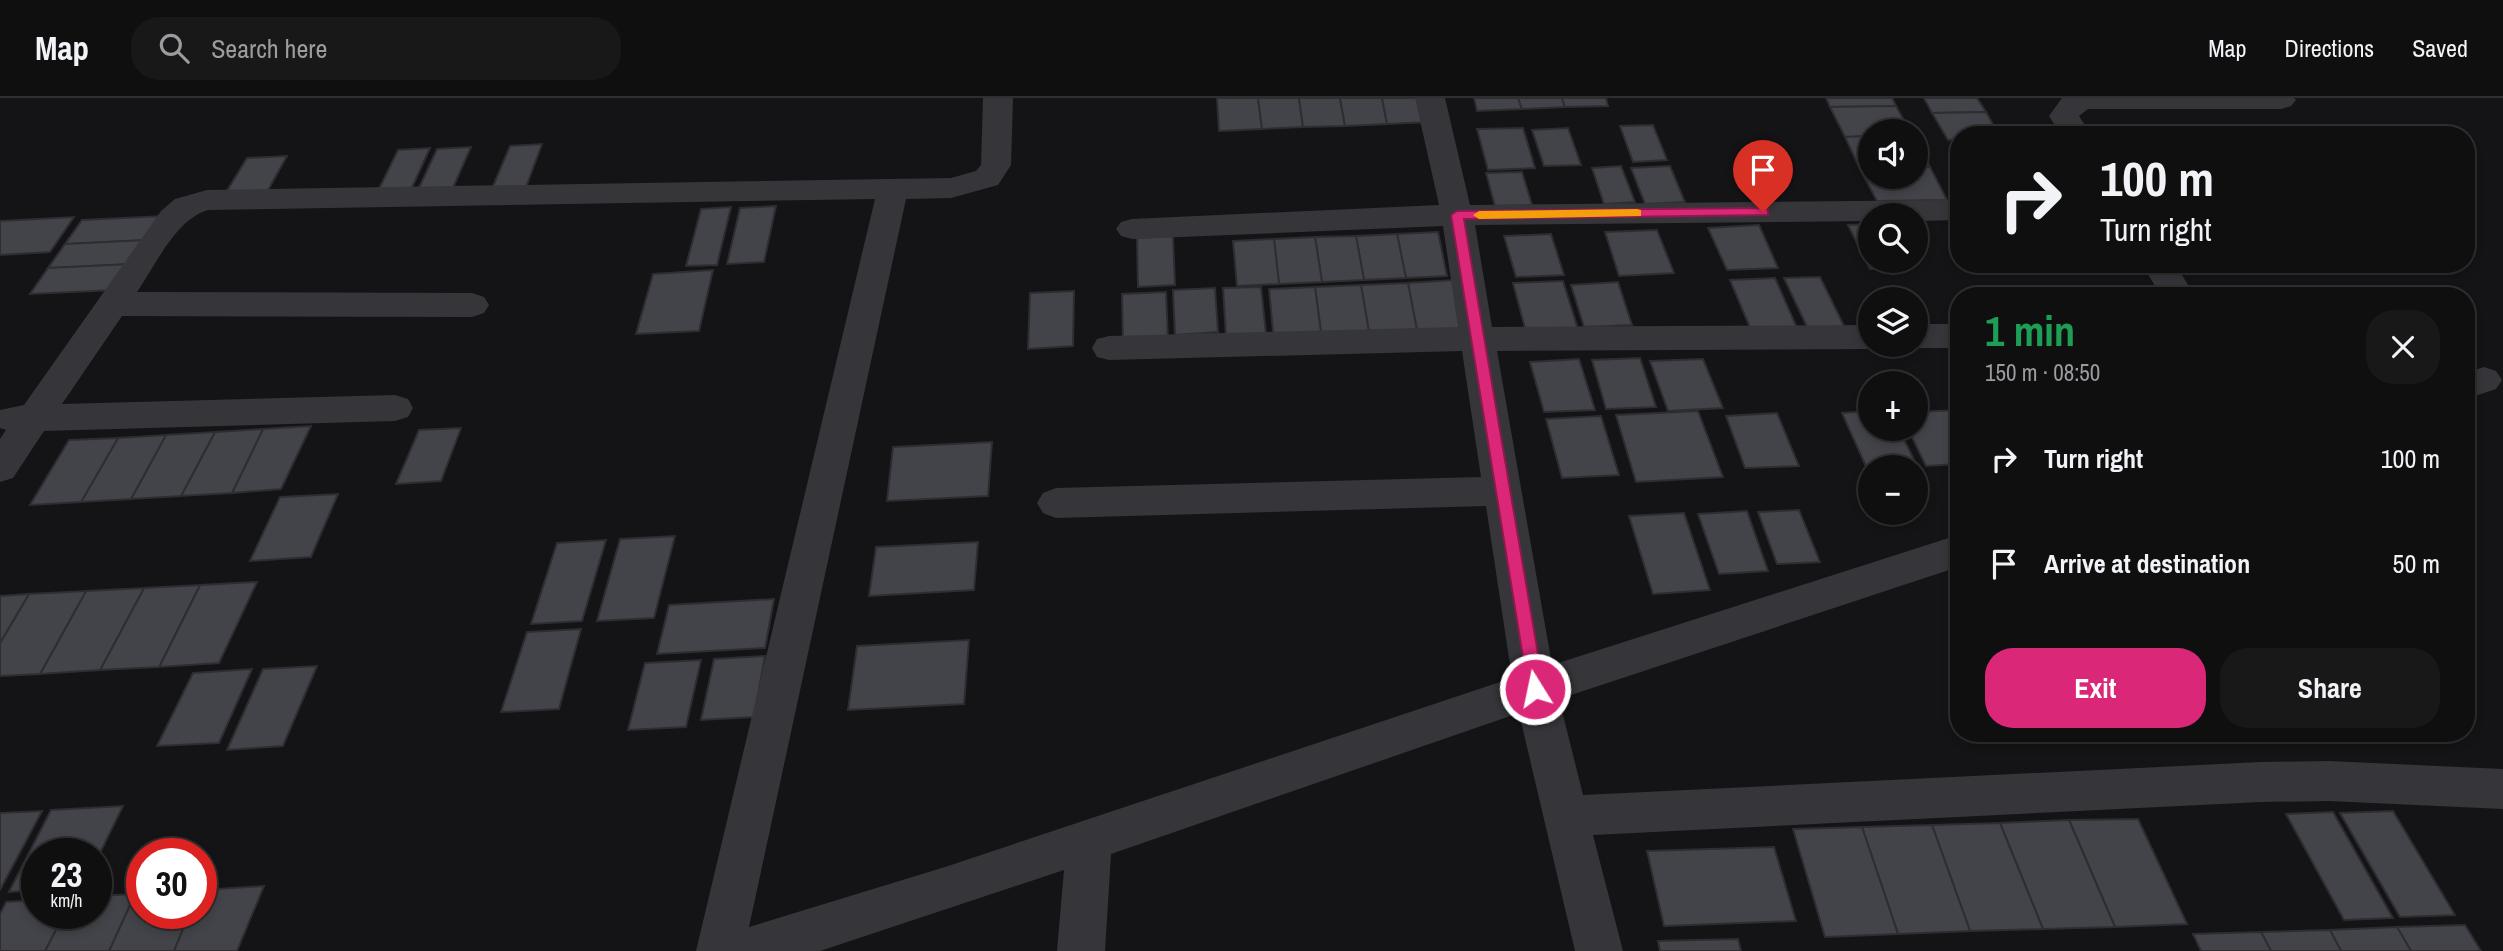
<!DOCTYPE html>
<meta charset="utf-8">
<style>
:root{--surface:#0f0f10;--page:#181819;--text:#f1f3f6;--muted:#9b9c9f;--line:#2f2f30;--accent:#db2777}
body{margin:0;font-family:"Archivo Narrow",sans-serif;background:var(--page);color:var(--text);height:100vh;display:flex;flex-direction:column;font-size:26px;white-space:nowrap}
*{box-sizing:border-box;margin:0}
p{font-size:23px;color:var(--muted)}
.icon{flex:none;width:38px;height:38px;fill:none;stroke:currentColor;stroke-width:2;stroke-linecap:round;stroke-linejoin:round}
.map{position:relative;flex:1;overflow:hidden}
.details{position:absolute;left:1950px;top:189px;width:525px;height:455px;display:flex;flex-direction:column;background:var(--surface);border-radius:28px;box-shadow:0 4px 10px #0003,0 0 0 2px var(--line)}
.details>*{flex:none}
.guide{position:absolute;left:1950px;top:28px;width:525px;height:147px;border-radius:28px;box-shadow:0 4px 10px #0003,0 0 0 2px var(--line);background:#0f0f10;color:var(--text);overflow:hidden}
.controls{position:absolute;left:1858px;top:21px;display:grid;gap:14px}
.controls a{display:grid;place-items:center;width:70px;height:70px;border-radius:50%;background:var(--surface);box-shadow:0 4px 10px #0003,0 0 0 2px var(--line);font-size:35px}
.speed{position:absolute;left:21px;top:740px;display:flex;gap:14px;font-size:35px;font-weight:700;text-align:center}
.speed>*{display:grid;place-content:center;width:91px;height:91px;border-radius:50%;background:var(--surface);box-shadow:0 4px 10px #0003,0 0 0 2px var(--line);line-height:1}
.speed small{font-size:18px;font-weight:400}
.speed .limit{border:10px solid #d22;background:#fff;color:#111}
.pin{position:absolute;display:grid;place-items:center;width:60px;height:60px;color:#fff;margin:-72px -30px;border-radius:50% 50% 50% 0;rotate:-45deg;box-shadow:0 0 7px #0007}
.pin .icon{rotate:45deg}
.me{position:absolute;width:77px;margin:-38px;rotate:350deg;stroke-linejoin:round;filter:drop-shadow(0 0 5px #0008)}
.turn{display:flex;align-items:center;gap:24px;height:147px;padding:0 35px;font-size:32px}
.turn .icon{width:91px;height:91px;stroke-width:2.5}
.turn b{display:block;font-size:49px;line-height:60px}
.round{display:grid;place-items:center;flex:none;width:74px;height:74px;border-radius:28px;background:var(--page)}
.head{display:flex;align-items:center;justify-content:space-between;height:119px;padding:0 35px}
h1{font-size:42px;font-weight:700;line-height:52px;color:#1e9e55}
.button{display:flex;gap:14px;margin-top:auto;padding:14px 35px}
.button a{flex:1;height:80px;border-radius:28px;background:var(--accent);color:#fff;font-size:28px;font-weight:700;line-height:80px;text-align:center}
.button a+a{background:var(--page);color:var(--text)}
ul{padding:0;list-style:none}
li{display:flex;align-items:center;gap:21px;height:105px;padding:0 35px}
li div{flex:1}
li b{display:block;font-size:26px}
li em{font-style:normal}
header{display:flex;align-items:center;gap:42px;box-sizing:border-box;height:98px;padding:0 35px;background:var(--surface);border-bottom:2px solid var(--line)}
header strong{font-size:33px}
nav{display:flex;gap:38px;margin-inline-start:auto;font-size:24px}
.search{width:490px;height:63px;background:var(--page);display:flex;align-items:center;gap:18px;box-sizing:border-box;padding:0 24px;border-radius:28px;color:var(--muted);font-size:26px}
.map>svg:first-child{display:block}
.building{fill:#434449;stroke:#2e2e32;stroke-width:2}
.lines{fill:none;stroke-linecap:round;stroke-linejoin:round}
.street{fill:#36363a;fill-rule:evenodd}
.route{fill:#db2777;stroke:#8e194d;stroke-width:2}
.slow{fill:#f59e0b}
</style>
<header>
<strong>Map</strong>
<div class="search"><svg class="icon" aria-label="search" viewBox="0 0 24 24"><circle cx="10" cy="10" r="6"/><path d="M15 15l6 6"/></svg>Search here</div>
<nav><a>Map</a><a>Directions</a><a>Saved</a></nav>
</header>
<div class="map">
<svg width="2503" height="853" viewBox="0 0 2503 853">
<rect width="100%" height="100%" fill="#141416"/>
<!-- building -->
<g class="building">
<polygon points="1217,0 1258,0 1262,31 1219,33"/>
<polygon points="1258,0 1299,0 1303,29 1262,31"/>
<polygon points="1299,0 1340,0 1345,28 1303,29"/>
<polygon points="1340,0 1382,0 1387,26 1345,28"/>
<polygon points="1382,0 1423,0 1429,24 1387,26"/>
<polygon points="1474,0 1518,0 1522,11 1477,13"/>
<polygon points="1518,0 1562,0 1565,9 1522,11"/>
<polygon points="1562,0 1606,0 1608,8 1565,9"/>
<polygon points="1826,0 1892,0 1896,8 1830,9"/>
<polygon points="1924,0 1977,0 1986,14 1932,15"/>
<polygon points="1896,8 1910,33 1871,33 1871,38 1845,39 1830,9"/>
<polygon points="1986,14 1999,37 1958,37 1958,41 1948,42 1932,15"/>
<polygon points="1653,27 1667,62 1633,64 1620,28"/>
<polygon points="1523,30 1535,70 1488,72 1477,31"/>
<polygon points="1568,30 1581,67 1544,68 1532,32"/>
<polygon points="1871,38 1871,70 1860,71 1845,39"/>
<polygon points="1916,44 1930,69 1916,69"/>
<polygon points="542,46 525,92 491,93 510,48"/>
<polygon points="471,49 452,92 417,94 437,51"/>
<polygon points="430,50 410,94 377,95 398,52"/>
<polygon points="287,58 267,94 225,96 247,60"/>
<polygon points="1621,68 1635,104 1604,106 1592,70"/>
<polygon points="1670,68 1685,104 1645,106 1631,70"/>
<polygon points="1916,69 1930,69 1947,102 1877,103 1860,71 1871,70 1871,79 1916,79"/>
<polygon points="1522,74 1532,107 1495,108 1486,75"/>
<polygon points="776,108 764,164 727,166 740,110"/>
<polygon points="731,109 717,167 686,168 701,111"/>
<polygon points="163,118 147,142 65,146 82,122"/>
<polygon points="74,119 50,154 0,157 0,123"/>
<polygon points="1871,126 1871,163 1897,163 1901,169 1870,171 1848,127"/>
<polygon points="1759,127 1778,170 1727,172 1708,130"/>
<polygon points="1657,132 1674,175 1619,178 1605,134"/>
<polygon points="1438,134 1447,178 1406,180 1397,136"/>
<polygon points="1397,136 1406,180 1364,182 1356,138"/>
<polygon points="1551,136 1564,177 1516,179 1504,138"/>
<polygon points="1173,138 1175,187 1138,189 1137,140"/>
<polygon points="1356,138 1364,182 1322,184 1315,139"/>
<polygon points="1315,139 1322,184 1279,186 1274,141"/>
<polygon points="1274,141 1279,186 1237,188 1233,143"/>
<polygon points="147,142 132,166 48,170 65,146"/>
<polygon points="132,166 115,192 30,196 48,170"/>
<polygon points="713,172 699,233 636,236 653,176"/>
<polygon points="1820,179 1845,230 1808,231 1784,180"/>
<polygon points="1775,180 1797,230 1751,232 1730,182"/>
<polygon points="1454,182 1466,235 1418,238 1408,185"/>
<polygon points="1563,183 1578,231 1526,234 1513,185"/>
<polygon points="1618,184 1632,227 1584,229 1571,187"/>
<polygon points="1408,185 1418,238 1370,240 1361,187"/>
<polygon points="1361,187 1370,240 1322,242 1315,189"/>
<polygon points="1261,189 1266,236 1226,238 1223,190"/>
<polygon points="1315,189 1322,242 1274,244 1269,191"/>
<polygon points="1215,190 1218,234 1175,237 1173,192"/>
<polygon points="1074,193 1073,248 1028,251 1030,195"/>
<polygon points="1166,194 1168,242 1123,244 1122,196"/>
<polygon points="1640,260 1656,309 1606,311 1592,262"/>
<polygon points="1579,261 1595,312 1544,314 1530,264"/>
<polygon points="1703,261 1723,310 1668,313 1650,263"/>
<polygon points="1958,312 1958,366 1926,368 1908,331 1916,331 1916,314"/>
<polygon points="1698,313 1723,379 1636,384 1616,317"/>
<polygon points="1871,313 1871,331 1899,331 1918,370 1871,369 1868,373 1842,315"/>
<polygon points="1777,315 1799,368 1745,370 1726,318"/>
<polygon points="1601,318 1619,377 1562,380 1546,321"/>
<polygon points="311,328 281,391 232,395 263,331"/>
<polygon points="461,330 441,383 396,386 419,332"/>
<polygon points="263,331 232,395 181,398 215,334"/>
<polygon points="215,334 181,398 131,401 166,337"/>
<polygon points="166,337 131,401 81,404 118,340"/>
<polygon points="118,340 81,404 30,407 69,342"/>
<polygon points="992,344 988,398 887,403 893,349"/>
<polygon points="338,396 311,459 250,463 280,399"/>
<polygon points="1799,412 1820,464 1777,466 1758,414"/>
<polygon points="1747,413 1768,473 1719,476 1698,416"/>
<polygon points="1684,415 1710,492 1653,496 1629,418"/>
<polygon points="675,438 654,520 597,523 620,441"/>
<polygon points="606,442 582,523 531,526 557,445"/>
<polygon points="978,444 974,492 869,498 876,449"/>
<polygon points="257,484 219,565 159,569 200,487"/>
<polygon points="200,487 159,569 100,572 144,490"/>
<polygon points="144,490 100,572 40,576 86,493"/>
<polygon points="86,493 40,576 0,578 0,545 29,496"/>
<polygon points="29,496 0,545 0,498"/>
<polygon points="774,501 765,550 657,556 669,507"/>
<polygon points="581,531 559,611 501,614 527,534"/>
<polygon points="969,542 964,606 848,612 857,548"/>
<polygon points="765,558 754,619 701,622 714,561"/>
<polygon points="701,562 686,629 628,632 645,565"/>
<polygon points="317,568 283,648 227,652 263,571"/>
<polygon points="252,571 219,645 157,648 193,575"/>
<polygon points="123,708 96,763 96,756 37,756 37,792 9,794 51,712"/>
<polygon points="42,713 0,792 0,715"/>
<polygon points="2393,713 2455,817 2400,819 2340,715"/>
<polygon points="2333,714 2393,820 2344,822 2286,716"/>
<polygon points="2138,721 2187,826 2115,829 2069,722"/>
<polygon points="2069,722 2115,829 2043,831 2000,725"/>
<polygon points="2000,725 2043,831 1970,833 1932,727"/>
<polygon points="1932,727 1970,833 1898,836 1862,729"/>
<polygon points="1862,729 1898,836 1825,839 1793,731"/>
<polygon points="1774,749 1796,823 1664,828 1647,753"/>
<polygon points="264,788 237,853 174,853 189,816 201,816 201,792"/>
<polygon points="135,796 142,796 142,816 189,816 174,853 109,853"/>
<polygon points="135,796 109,853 45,853 64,816 96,816 96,798"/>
<polygon points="37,802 37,816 64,816 45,853 0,853 0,816 6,804"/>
<polygon points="2465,827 2481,853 2411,853 2397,829"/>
<polygon points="2397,829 2411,853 2341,853 2330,832"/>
<polygon points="2330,832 2341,853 2271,853 2261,834"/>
<polygon points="2261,834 2271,853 2201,853 2193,836"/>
<polygon points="1738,841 1741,853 1660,853 1658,843"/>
</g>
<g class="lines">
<!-- street -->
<g class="street">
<path d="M983,0H1013L1011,67L998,87L951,100L906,101L749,829L945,769L1512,580L1486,408L1056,420L1043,415L1037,405L1043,395L1056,390L1481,379L1462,253L1109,262L1097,259L1092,250L1097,241L1109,238L1458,229L1443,128L1132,141L1121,138L1116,131L1121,124L1132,121L1439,107L1415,0H1445L1470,107L1958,102V122L1916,123V117H1871V123L1475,127L1492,229L1871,227V247H1884L1871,251L1497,253L1552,567L1958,437V469L1559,601L1583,697L2261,664L2329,663L2503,671V711L2329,703L2261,704L1593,737L1623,853H1575L1519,615L1111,756L1105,853H1057L1064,772L820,853H696L875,101L208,112C176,121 155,168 137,194L472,195L484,199L489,207L484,215L472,219L122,218L62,306L395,297L408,301L413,310L408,319L395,323L44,333L13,380L0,384V341L6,332L0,330V312L24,307L161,113L175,101L207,92L951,80L976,73L981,67Z"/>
<polygon points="2062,0 2294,0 2296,2 2291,8 2281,11 2088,11 2079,18 2091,37 2061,37 2049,18"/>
<polygon points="2142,166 2175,166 2195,198 2161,198"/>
<polygon points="1916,226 1958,226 1958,250 1916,250 1905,247 1916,247"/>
<polygon points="2484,269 2496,273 2502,282 2496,291 2466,301 2466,275"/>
</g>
</g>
<!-- route -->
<polygon class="route" points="1763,110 1768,111 1768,117 1464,121 1544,591 1541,596 1529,596 1451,117 1457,113"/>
<!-- slow -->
<polygon class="slow" points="1637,111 1641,112 1641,118 1479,121 1473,117 1479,113"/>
</svg>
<div class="controls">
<a><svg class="icon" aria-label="sound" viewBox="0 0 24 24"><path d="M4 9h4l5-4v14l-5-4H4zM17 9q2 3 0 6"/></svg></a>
<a><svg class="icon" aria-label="search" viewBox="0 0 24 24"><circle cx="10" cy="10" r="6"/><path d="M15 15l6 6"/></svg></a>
<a><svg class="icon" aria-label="layers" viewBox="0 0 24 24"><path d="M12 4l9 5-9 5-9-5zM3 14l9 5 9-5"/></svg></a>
<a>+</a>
<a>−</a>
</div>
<div class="speed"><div>23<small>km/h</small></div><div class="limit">30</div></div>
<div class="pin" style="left:1763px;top:114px;background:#d93025"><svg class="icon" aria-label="arrive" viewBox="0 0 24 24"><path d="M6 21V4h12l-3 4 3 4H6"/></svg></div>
<svg class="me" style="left:1535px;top:591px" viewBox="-20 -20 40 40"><circle r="17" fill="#db2777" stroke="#fff" stroke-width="3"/><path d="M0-11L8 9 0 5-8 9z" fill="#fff"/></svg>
<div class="guide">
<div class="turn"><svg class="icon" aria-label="right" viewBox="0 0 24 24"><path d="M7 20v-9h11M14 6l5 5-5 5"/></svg><div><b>100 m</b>Turn right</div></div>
</div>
<section class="details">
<div class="head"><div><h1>1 min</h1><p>150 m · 08:50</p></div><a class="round"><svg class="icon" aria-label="close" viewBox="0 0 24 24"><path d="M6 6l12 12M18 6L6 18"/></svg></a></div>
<ul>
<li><svg class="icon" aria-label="right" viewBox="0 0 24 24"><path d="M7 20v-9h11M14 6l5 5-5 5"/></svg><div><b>Turn right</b></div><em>100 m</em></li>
<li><svg class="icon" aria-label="arrive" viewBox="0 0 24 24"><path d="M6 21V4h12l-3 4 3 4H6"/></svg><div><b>Arrive at destination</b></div><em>50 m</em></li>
</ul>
<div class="button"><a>Exit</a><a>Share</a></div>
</section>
</div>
